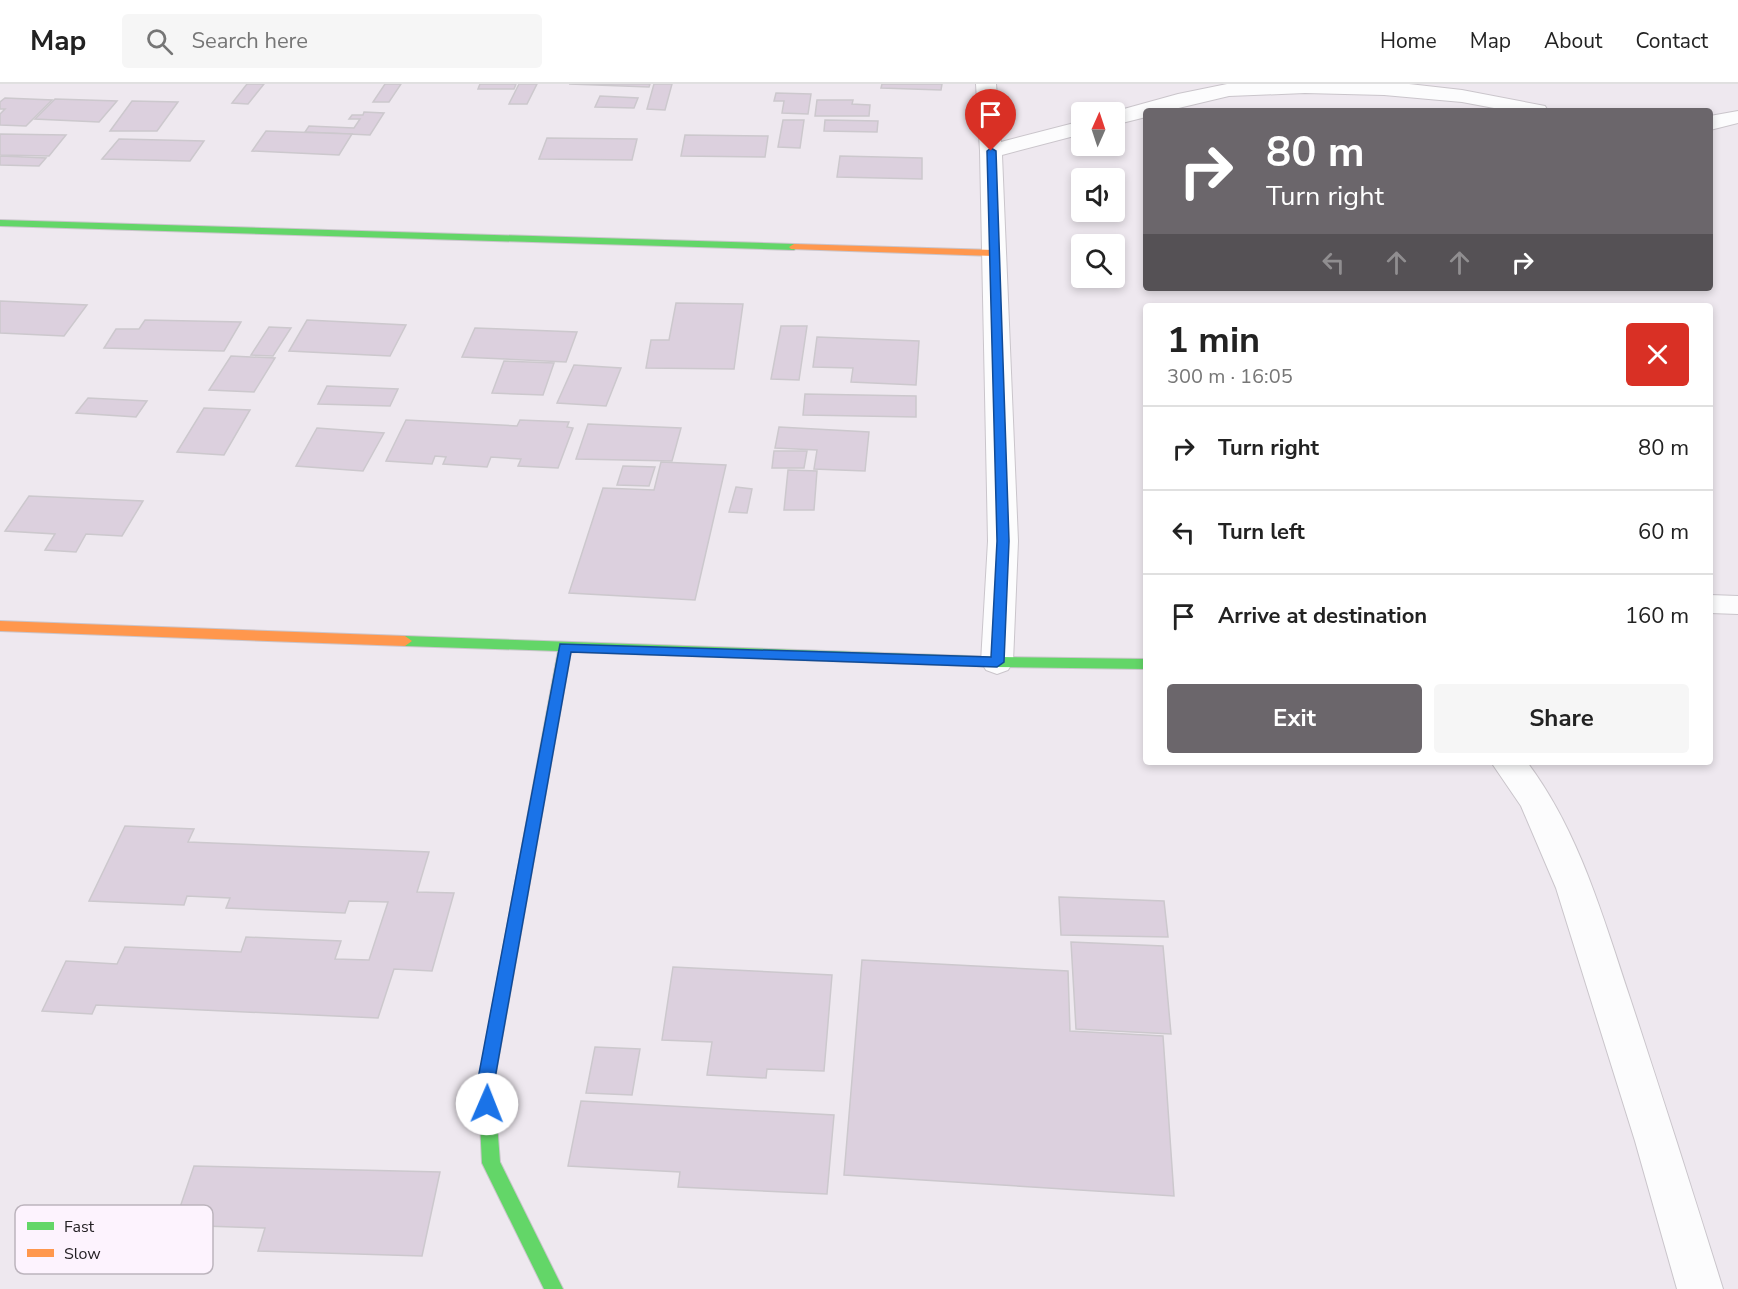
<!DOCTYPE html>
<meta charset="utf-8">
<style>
:root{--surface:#fff;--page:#f6f6f6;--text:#222;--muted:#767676;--line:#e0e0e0;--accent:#6b666b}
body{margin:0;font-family:"Nunito Sans",sans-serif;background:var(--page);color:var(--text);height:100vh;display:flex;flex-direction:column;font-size:22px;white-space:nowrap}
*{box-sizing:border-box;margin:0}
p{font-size:20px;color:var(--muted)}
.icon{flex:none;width:33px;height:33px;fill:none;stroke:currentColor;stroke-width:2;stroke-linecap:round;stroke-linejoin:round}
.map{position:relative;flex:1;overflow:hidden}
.details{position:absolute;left:1143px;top:219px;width:570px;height:462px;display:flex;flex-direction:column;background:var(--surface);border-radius:6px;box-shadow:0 3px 9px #0003}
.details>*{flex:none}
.top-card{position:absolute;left:1143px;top:24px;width:570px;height:183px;border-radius:6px;box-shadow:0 3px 9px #0003;background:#6b666b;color:#fff;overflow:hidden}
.needle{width:39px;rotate:3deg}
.tools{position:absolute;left:1071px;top:18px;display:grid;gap:12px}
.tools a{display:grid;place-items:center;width:54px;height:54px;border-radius:6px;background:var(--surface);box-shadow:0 3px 9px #0003;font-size:30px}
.pin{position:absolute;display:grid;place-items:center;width:51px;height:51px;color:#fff;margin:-62px -26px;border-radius:50% 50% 50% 0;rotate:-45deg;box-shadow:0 0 6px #0007}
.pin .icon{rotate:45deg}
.me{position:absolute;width:66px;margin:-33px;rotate:1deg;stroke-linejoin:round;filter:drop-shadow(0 0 4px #0008)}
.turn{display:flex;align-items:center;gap:21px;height:126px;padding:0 24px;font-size:27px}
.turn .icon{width:78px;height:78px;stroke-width:2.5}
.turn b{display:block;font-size:42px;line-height:51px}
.lanes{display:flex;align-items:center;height:57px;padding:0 24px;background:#0003;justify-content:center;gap:30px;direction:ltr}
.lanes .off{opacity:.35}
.round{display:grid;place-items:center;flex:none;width:63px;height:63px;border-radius:6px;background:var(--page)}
.head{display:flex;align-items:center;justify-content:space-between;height:102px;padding:0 24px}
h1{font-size:36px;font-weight:700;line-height:45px}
.primary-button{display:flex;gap:12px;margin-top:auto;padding:12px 24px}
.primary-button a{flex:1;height:69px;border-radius:6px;background:var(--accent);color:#fff;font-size:24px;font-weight:700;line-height:69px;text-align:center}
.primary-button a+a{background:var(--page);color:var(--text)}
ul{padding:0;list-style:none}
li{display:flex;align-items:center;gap:18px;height:84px;padding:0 24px;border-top:2px solid var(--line)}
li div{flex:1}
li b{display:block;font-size:22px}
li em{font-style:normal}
header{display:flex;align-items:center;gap:36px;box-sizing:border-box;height:84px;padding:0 30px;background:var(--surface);border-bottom:2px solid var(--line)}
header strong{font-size:28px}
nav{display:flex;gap:33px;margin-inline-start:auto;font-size:21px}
.search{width:420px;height:54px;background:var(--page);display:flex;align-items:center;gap:15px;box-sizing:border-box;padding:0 21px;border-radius:6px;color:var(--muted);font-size:22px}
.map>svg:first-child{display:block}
.building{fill:#dcd0de;stroke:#ccc8cd;stroke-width:1.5}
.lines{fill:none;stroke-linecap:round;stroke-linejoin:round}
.lane-casing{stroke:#cac5cb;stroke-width:2}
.street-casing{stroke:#cac5cb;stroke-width:2}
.fast-casing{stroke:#cac5cb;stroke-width:2}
.slow-casing{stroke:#cac5cb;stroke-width:2}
.lane{fill:#fcfcfd;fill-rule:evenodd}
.street{fill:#fcfcfd;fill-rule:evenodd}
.fast{fill:#63d668;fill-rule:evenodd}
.slow{fill:#ff974d;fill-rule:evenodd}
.route{fill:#1a73e8;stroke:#114b97;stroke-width:1.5}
.key{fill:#fdf3fe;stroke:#bcb4bd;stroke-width:1.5}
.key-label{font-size:16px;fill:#242024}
</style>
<header>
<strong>Map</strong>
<div class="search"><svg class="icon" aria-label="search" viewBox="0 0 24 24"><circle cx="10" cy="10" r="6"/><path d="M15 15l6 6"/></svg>Search here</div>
<nav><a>Home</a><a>Map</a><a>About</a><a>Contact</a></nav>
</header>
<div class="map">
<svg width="1738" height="1205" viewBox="0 0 1738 1205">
<rect width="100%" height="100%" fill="#eee8ef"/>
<!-- building -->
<g class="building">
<polygon points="247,0 264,0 248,20 232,19"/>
<polygon points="385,0 401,0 389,18 373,18"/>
<polygon points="480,0 516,0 514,5 478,5"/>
<polygon points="519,0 537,0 527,20 509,20"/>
<polygon points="569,0 650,0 649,3"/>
<polygon points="654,0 672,0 665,26 647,25"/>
<polygon points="882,0 942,0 941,6 881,4"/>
<polygon points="776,9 811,10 808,30 782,29 784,17 774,17"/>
<polygon points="600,12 638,14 634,24 595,23"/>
<polygon points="5,14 52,16 26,42 0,41 0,30 5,25 0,25 0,18"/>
<polygon points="55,15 117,17 99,38 35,35"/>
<polygon points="817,16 853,16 852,20 870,21 869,32 815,32"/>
<polygon points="132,17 178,18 157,47 110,47"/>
<polygon points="364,28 384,29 370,51 305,48 309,42 354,44 360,35 349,35 352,31 363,31"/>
<polygon points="783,36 804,36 800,64 778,63"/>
<polygon points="825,36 878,37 877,48 824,47"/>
<polygon points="266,47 352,50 339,71 252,67"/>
<polygon points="0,50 66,51 49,72 0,71"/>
<polygon points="685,51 768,52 765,73 681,72"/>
<polygon points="547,54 637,55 632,76 539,75"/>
<polygon points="119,55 204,57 190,77 102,75"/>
<polygon points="840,72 922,74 922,95 837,93"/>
<polygon points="0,73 1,72 46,74 39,82 0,81"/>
<polygon points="0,217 87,221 64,252 0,249"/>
<polygon points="676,219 743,220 734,285 646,284 651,256 669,256"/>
<polygon points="145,236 241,238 224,267 104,264 116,245 139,245"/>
<polygon points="307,236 406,241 390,272 289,267"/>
<polygon points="781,242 807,242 799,296 771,295"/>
<polygon points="269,243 291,244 273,272 251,271"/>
<polygon points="475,244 577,248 566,278 462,273"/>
<polygon points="817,253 919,257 916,301 851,298 853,284 813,283"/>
<polygon points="231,272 275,274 254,308 209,306"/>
<polygon points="504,277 554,279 543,311 492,309"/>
<polygon points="574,281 621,284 606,322 557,319"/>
<polygon points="327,302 398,305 390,322 318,320"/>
<polygon points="805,310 916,312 916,333 803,331"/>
<polygon points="88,314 147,317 136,333 76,329"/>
<polygon points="204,324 250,326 224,371 177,368"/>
<polygon points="406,336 517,342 520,336 569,338 567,343 573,344 558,384 518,382 521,375 491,373 487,383 443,380 446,373 435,372 432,380 386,377"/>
<polygon points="588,340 681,344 672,377 576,375"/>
<polygon points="779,343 869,348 865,387 814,385 817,366 775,364"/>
<polygon points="317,344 384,349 363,387 296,382"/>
<polygon points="774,367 807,367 804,384 772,384"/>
<polygon points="661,378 726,381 695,516 569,509 603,404 654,406"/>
<polygon points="623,382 655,383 649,402 617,401"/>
<polygon points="788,386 817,387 814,426 784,426"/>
<polygon points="736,403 752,405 747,429 729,428"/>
<polygon points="29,412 143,417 122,452 86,450 76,468 45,466 55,450 5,447"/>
<polygon points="125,742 194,745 188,758 429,768 417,808 454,809 432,887 394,885 378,934 96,921 92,930 42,927 66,877 117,880 125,863 241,868 246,853 341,857 335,875 369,876 388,818 349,817 345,829 226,824 230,814 187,812 184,821 89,817"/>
<polygon points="1059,813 1164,817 1168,853 1061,851"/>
<polygon points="1071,858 1163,862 1171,950 1076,945"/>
<polygon points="862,876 1068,887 1070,947 1163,952 1174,1112 844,1091"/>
<polygon points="673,883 832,891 824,987 767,985 766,994 707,991 712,958 662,956"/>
<polygon points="595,963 640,965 632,1011 586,1009"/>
<polygon points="581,1017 834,1031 827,1110 678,1103 680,1088 568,1082"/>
<polygon points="194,1082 440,1088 422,1172 258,1167 265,1144 174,1141"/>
</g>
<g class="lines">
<!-- lane casing -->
<g class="lane-casing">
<polygon id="lane" points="1710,511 1738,512 1738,530 1710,529"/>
</g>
<!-- street casing -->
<g class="street-casing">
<g id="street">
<polygon points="976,0 996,0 1001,58 1082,37 1082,50 1002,71 1018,457 1013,578 1008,586 997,590 986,586 981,578 988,457 980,67"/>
<polygon points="1227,0 1409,0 1462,6 1545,22 1548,27 1510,27 1462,18 1384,11 1305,9 1229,12 1166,27 1146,27 1146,33 1114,41 1113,28 1178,10"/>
<polygon points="1738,27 1738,39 1710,46 1710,32"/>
<path d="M1491,678H1527C1579,747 1603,833 1630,914C1662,1011 1693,1108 1723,1205H1677L1635,1057L1556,804L1521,722Z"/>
</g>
</g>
<!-- fast casing -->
<g class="fast-casing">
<g id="fast">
<polygon points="0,136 794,160 799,163 794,166 0,142"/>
<polygon points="405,552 997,573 1146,575 1146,585 997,583 571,568 494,1000 500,1078 563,1205 544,1205 482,1079 478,1000 558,567 405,562 398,557"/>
</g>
</g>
<!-- slow casing -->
<g class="slow-casing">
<g id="slow">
<polygon points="794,160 994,166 999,169 994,172 791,165 789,163"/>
<polygon points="0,537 405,552 412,557 405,562 0,547"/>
</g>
</g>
<!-- lane -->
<use href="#lane" class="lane"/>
<!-- street -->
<use href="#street" class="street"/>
<!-- fast -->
<use href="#fast" class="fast"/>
<!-- slow -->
<use href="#slow" class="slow"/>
</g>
<!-- route -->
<polygon class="route" points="991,64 996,67 1009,457 1004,578 997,583 571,568 494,1000 496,1020 493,1025 487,1027 481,1025 477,1000 560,560 991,573 997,457 987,67"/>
<!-- legend -->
<rect x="15" y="1121" width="198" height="69" rx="9" class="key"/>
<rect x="27" y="1138" width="27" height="8" fill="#63d668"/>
<rect x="27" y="1165" width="27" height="8" fill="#ff974d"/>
<g class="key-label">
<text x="64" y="1148">Fast</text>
<text x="64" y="1175">Slow</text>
</g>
</svg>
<div class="tools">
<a><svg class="needle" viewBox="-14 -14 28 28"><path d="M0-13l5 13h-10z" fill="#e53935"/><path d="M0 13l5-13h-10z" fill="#767676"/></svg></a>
<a><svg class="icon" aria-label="sound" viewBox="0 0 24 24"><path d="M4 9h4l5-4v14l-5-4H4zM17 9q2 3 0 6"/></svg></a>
<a><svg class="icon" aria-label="search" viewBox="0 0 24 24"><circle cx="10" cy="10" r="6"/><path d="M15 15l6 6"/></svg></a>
</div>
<div class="pin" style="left:991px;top:67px;background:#d93025"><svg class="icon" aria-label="arrive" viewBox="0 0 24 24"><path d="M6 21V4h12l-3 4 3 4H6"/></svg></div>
<svg class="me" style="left:487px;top:1020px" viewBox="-20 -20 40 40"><circle r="19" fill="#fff"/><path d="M0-13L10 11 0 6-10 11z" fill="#1a73e8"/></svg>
<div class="top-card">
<div class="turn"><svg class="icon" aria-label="right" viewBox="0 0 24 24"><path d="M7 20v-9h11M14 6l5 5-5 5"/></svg><div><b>80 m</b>Turn right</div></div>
<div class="lanes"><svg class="icon off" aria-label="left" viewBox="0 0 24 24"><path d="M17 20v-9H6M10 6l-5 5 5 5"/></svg><svg class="icon off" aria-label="ahead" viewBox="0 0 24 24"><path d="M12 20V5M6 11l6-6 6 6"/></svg><svg class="icon off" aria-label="ahead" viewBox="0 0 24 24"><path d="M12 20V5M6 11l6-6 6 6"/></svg><svg class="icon" aria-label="right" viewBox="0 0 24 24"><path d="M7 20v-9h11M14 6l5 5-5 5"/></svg></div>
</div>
<section class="details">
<div class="head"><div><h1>1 min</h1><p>300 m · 16:05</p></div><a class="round" style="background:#d93025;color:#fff"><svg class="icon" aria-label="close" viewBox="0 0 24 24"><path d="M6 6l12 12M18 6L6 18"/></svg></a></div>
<ul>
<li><svg class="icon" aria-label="right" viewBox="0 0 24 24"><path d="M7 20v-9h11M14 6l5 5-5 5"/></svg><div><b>Turn right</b></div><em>80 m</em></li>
<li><svg class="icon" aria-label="left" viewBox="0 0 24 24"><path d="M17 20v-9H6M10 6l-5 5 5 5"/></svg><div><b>Turn left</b></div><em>60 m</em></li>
<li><svg class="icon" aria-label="arrive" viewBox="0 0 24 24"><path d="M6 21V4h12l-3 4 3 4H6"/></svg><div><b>Arrive at destination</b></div><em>160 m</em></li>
</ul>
<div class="primary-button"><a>Exit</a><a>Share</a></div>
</section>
</div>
